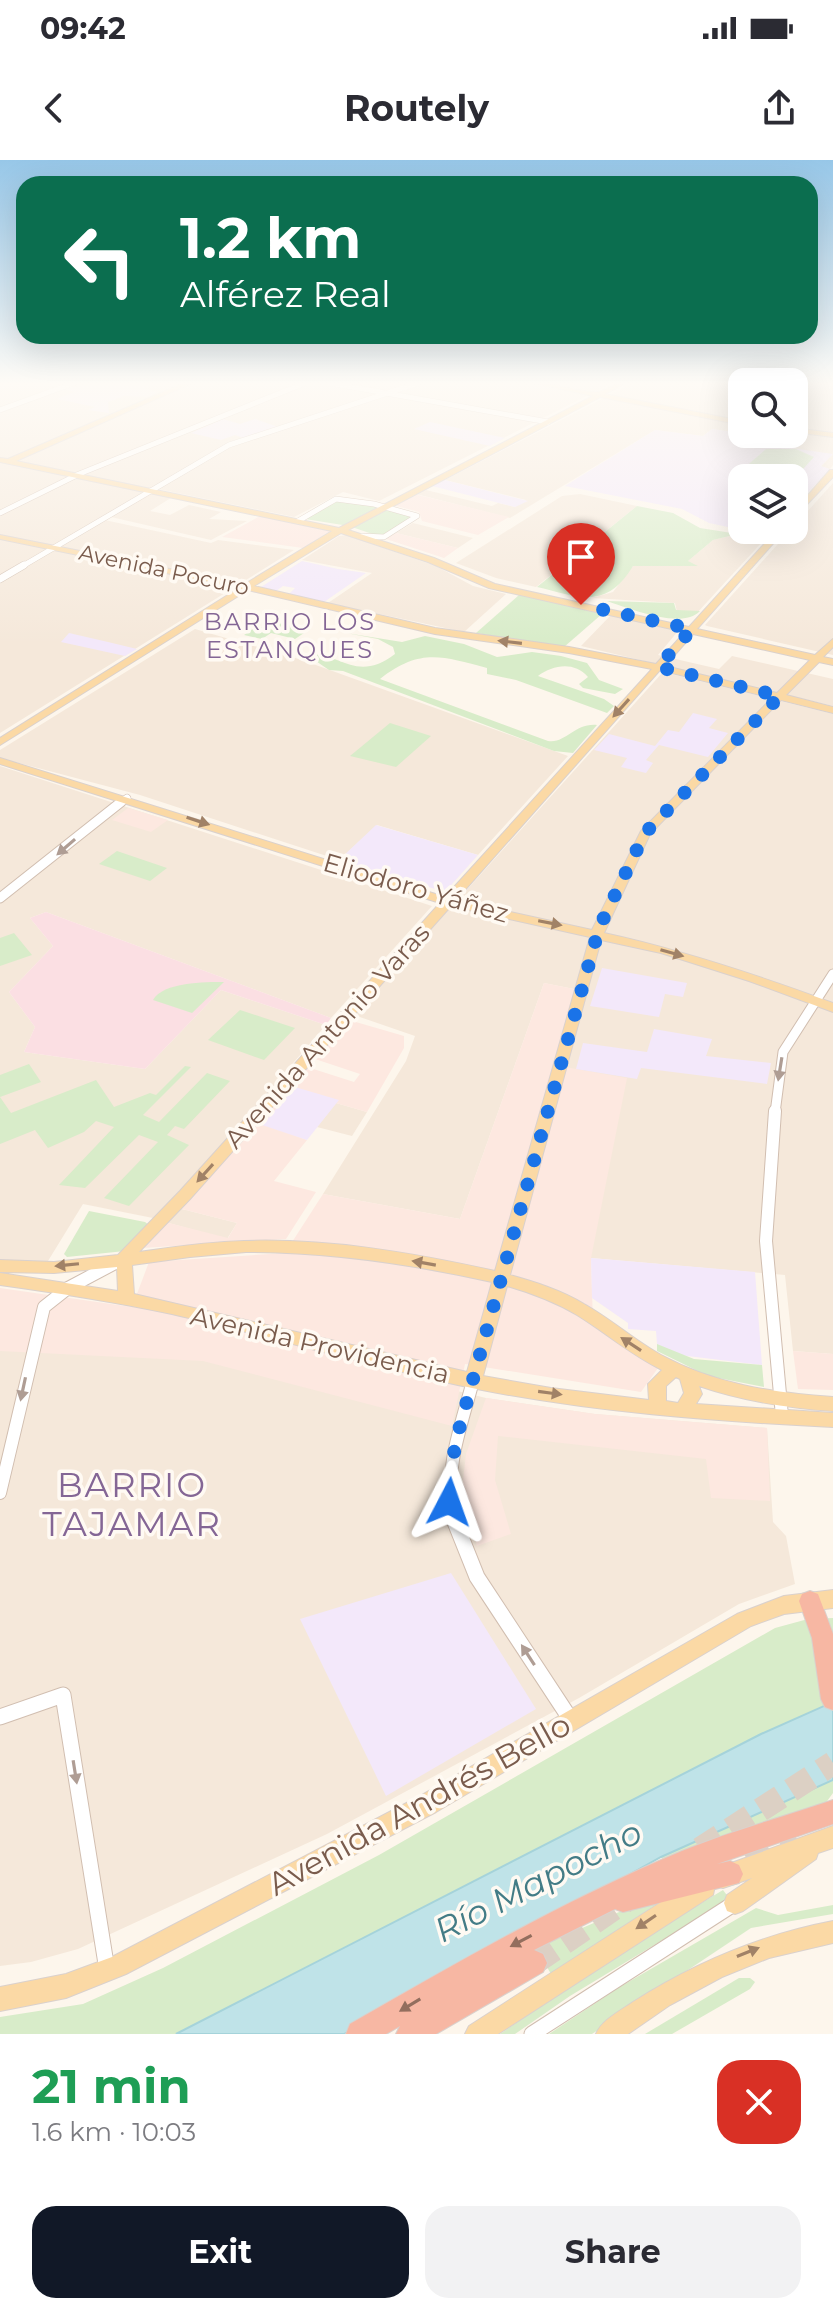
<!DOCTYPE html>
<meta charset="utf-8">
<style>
:root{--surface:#fff;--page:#f2f2f3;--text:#2b2b33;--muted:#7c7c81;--accent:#111827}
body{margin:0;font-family:Montserrat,sans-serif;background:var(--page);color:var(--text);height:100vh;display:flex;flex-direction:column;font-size:30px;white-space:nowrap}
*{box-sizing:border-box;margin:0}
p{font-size:26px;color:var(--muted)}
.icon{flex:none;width:44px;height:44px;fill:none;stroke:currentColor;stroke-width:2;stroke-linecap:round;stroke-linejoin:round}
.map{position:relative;height:1874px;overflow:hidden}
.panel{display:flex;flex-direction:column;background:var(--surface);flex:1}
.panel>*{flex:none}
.top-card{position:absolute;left:16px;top:16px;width:802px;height:168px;border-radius:24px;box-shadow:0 8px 32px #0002;background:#0b6e4f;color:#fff;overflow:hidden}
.tools{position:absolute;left:728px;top:208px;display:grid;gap:16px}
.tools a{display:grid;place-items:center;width:80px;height:80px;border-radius:16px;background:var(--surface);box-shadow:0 8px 32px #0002;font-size:40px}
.pin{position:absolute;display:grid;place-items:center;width:68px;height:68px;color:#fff;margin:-82px -34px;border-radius:50% 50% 50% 0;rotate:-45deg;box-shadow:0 0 8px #0007}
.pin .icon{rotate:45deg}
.me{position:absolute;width:88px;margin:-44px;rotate:4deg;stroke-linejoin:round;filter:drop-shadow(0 0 6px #0008)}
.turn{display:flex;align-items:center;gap:28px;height:168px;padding:0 32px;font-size:36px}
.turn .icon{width:104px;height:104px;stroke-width:2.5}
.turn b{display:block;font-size:56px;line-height:68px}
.round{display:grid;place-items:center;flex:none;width:84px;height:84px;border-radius:24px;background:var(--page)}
.head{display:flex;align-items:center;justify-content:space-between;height:136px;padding:0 32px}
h1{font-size:48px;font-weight:700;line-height:60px;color:#1e9e55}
.action{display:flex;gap:16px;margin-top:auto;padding:16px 32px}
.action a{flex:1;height:92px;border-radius:24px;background:var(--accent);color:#fff;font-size:32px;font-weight:700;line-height:92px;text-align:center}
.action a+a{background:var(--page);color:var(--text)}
.status{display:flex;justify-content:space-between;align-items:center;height:56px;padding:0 40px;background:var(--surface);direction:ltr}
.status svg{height:22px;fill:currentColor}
header{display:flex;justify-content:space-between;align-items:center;height:104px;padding:0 32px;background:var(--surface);font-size:36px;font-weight:700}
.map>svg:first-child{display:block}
.residential{fill:#f5e8da}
.commercial{fill:#fde8e0}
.education{fill:#f3e8fa}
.medical{fill:#fbdfe3}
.green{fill:#d8ecc9}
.water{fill:#bfe3e8;stroke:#a5d3da;stroke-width:2}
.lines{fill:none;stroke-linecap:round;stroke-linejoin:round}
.highway-tunnel{stroke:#dcd0c4;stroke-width:24;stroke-dasharray:24 12;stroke-linecap:butt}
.minor-far4-casing{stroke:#d1beb0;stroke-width:6}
.minor-far3-casing{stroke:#d1beb0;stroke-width:8}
.minor-far2-casing{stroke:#d1beb0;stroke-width:11}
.minor-far1-casing{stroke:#d1beb0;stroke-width:14}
.minor-casing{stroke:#d1beb0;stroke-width:17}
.major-casing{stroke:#dad1cd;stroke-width:2}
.highway-casing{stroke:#dad1cd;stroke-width:2}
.minor-far4{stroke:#fff;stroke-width:5}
.minor-far3{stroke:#fff;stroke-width:7}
.minor-far2{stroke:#fff;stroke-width:9}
.minor-far1{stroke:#fff;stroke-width:12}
.minor{stroke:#fff;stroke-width:15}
.major{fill:#fbd9a5;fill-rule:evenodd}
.highway{fill:#f7b7a3;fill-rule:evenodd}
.oneway{fill:#a18267}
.oneway2{fill:#af9d94}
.oneway3{fill:#936e5e}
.route{stroke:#1a73e8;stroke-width:14;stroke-dasharray:0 25.2}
.labels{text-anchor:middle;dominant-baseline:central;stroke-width:7;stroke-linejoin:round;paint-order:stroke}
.far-street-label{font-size:22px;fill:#7a5c4d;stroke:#fffaf3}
.far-neighbourhood-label{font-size:24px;letter-spacing:2px;fill:#846695;stroke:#fffaf3}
.street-label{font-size:26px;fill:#7a5c4d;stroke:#fffaf3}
.near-street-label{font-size:32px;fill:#7a5c4d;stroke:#fffaf3}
.near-neighbourhood-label{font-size:34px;letter-spacing:2px;fill:#846695;stroke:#fffaf3}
.near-water-label{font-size:34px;font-style:italic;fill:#437c86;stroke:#fffaf3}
</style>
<div class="status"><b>09:42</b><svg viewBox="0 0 49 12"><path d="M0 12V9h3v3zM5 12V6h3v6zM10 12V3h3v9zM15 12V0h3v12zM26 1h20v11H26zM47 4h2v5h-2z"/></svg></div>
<header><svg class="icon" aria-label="back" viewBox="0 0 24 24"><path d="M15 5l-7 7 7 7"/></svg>Routely<svg class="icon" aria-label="share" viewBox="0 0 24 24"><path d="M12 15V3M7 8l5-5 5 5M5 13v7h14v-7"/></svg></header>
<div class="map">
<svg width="833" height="1874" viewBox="0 0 833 1874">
<rect width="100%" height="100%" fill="#fdf6ec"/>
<!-- residential -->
<g class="residential">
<polygon points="0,223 612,223 379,341 343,332 294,357 153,328 100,359 211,383 218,380 294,390 0,573"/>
<polygon points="633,223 742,223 742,273 712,269 703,276 655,270 510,358 416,334 426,330 492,346 498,343 515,347 526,340 445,320"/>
<polygon points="794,223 833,223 833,305 830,309 820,307 832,295 748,282 752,275 750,274 794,274"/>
<polygon points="833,323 833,495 707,466 705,465"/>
<polygon points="152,333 174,336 150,351 170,355 189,345 221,352 209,359 247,361 211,380 111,357"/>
<polygon points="580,334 637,346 536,427 496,418 456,403 562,336"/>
<polygon points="413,363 473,378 458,388 396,373"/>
<polygon points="738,374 765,379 696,454 677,452 675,443 592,438 613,432 633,406 693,406 688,401 713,380"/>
<polygon points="346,375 436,406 473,426 506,434 464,472 328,443 372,413 302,400 339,376"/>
<polygon points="611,455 679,470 658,495 719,509 732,496 833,519 833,546 581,486"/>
<polygon points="195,469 302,500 568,596 478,695 377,665 339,700 140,635 0,598 0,590"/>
<polygon points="663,512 833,554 833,1194 793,1191 785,1115 591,1098 591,1103 512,1091 584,831 544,823 460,1059 323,1034 406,901 415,876 354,855"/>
<polygon points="0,606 432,746 331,858 46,752 30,758 53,786 9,832 35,867 24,892 145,909 221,830 326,865 158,1059 83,1044 48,1101 0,1101"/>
<polygon points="336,943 367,952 352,976 317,967"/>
<polygon points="178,1048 237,1063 227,1079 165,1062"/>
<polygon points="0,1134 323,1198 486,1238 595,1254 767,1268 773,1362 786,1376 795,1424 739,1444 579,1538 327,1674 78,1789 31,1802 0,1806"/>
</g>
<!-- commercial -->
<g class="commercial">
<polygon points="414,334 509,357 478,375 422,361 419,352 393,345"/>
<polygon points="260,356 329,370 330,371 303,388 222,377"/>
<polygon points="396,373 458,388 444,398 386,379"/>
<polygon points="128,648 168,660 151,672 112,660"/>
<polygon points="544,823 584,831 565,907 627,918 591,1098 593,1163 658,1208 641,1232 465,1204 452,1266 203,1201 0,1191 0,1128 132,1147 149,1102 285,1093 323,1034 460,1059"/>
<polygon points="349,860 404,876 404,888 367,952 336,943 338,941 263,964 307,980 274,1021 316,1032 286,1079 142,1088 165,1062 228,1078 237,1063 178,1048 304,906 354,922 360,914 312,898"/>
<polygon points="793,1191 833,1194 833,1230 798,1229"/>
<polygon points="486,1238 595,1254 767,1268 770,1341 711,1338 706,1299 498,1276 495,1320 511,1374 477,1386 462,1329 466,1294"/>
</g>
<!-- education -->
<g class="education">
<polygon points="98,223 159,223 145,229 158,232 147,237 124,236 108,242 109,253 88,250 95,247 57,239 74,232 64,229"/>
<polygon points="223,259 240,264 255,259 278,267 243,278 235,275 221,280 191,273"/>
<polygon points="430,262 505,278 490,286 414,269"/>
<polygon points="712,269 753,275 749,282 833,294 821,306 830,309 794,347 794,318 742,318 742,370 709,363 682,349 565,326 655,270 703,276"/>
<polygon points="445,320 528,341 515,347 432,326"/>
<polygon points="302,401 338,409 366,413 324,442 289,434 295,428 283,426 276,431 261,427"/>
<polygon points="69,473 108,482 137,489 125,496 61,482"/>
<polygon points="693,553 717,559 709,568 728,573 708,597 659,585 646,600 653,603 646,613 621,607 627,598 594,590 609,574 655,586 668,570 679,572"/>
<polygon points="376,665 478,695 445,732 339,700"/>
<polygon points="602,808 687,823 683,837 665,834 659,857 590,846"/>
<polygon points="654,869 712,879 706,896 771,903 767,924 641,908 637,919 576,909 583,883 647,892"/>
<polygon points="295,927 339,940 307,980 262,965"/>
<polygon points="591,1098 755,1112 762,1205 679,1195 657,1184 656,1171 628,1169 628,1163 592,1138"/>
<polygon points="451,1413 536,1549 386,1636 300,1459"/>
</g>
<!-- medical -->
<polygon class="medical" points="46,752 331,858 326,865 221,830 145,909 24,892 35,867 9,832 53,786 30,758"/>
<!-- green -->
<g class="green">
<path d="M766,289H796L814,297L794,319L747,310L769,318C759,318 749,319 742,310Z"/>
<polygon points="335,341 373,345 415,356 381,377 349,366 305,359"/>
<path d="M637,346L673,353L700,368L738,374L713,380L688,401L698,406H633C605,453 574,435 537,427Z"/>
<polygon points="519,435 527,435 602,454 564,487 476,473"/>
<path d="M607,441L674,443L676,450L700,451C682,470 631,449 607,441Z"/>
<polygon points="281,461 310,469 295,479 271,473 262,479 244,475 257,466 273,470"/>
<path d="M346,473L402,482L425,476L464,484L497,497L532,492L561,496L587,503L599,520L623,529L615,534L583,528L579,524L588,517C574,501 553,505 538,516L604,539L614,546L607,553L516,520L487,514V508C441,496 420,488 380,519L548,581C566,584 574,563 597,565L573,593L554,591L343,511L329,510L307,495C337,489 355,525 395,494L393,487L378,479Z"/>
<polygon points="390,563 431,576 396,607 350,596"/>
<polygon points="117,691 167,708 150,721 99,704"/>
<polygon points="14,773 32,795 0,806 0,778"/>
<path d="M224,822L192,853L153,840C163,822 205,822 224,822Z"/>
<polygon points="240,850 295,868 264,900 208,880"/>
<polygon points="29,904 41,922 0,937 11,953 96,920 114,947 150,933 156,935 185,906 191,907 143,955 159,962 207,913 230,921 184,969 175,966 167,975 189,985 129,1046 104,1038 158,982 139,975 85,1028 59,1025 114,967 96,961 84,972 48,988 35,970 0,984 0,915"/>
<polygon points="89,1051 145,1062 150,1066 125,1091 67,1097 64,1094"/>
<polygon points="657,1184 694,1199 762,1205 764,1227 708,1216 657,1191"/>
<polygon points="833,1458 833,1633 822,1648 664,1701 661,1697 787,1639 689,1674 344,1874 0,1874 0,1857 83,1844 163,1808 379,1695 775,1468 808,1459"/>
<polygon points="723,1730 729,1738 722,1744 570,1836 515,1874 500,1874 627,1788"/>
<polygon points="666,1738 551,1814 536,1788 633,1746"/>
<polygon points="833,1745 833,1754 751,1768 592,1874 549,1874 618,1828 756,1748 778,1755"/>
<polygon points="739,1818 750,1818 755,1822 750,1829 672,1874 645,1874"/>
</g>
<!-- water -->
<polygon class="water" points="833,1542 833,1620 661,1697 344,1874 176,1874 761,1574"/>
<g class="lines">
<!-- highway-tunnel -->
<g class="highway-tunnel">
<polyline points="700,1689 833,1603"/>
<polyline points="749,1702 793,1673"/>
<polyline points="534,1803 625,1741"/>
</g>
<!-- minor-far4 casing -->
<g class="minor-far4-casing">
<g id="minor-far4">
<polyline points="330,223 548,262"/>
<polyline points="0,250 74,223"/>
<polyline points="0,353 79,314 305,223"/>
<polyline points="298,361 336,339 374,344 417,356 384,377 362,376"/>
<polyline points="21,407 229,285 418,223"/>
</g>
</g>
<!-- minor-far3 casing -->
<g class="minor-far3-casing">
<g id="minor-far3">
<polyline points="0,419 24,405"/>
<polyline points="119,644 127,638"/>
</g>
</g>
<!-- minor-far2 casing -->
<g class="minor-far2-casing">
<g id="minor-far2">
<polyline points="0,738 121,642"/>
<polyline points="775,953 783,892 833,814"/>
</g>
</g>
<!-- minor-far1 casing -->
<g class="minor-far1-casing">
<g id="minor-far1">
<polyline points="775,951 766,1081 782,1256"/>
<polyline points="0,1333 44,1147 68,1128 117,1102"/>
<path d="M452,1354C445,1307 461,1266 473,1221"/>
</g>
</g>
<!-- minor casing -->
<g class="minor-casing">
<g id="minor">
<polyline points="451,1352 477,1417 571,1560"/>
<polyline points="0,1557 63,1535 107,1810"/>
<polyline points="532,1874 735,1743"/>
</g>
</g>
<!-- major casing -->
<g class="major-casing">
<g id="major">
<path d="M184,223H192L16,301L339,368L593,236L534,223C554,223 573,231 594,232C605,233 613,223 625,223L605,234L742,261V265L600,237L348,370L434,398L495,424L689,467L777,370H785L697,469L815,495L833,479V487L823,497L833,499V505L819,502L786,535L833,547V553L781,540L650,674L604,773C682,790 757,815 833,843V852L749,821L661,793L601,780L510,1115C535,1122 561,1130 584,1144C611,1159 634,1180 661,1195C715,1224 773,1233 833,1237V1251C787,1248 743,1241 699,1226L702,1234L696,1244L833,1253V1267C712,1261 591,1252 472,1228C372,1207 273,1177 172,1154C115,1142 58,1133 0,1125V1113L118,1131L117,1107L54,1113L0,1112V1100L54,1102L118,1095L180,1031L440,743L0,604V598L445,737L652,509L569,493L435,474L248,430L0,585V578L239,428L0,379V375L245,424L332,371L0,302V298L8,299ZM341,373L428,402L489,428L685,472L656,504L569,487L435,468L254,426ZM693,474L810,500L777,533L665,506ZM660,510L772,538L641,671L592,770L456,740ZM451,746L590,777L495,1111C414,1093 327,1078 244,1081C208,1082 174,1087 139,1092L190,1039ZM246,1092C329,1092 411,1104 492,1122L467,1212L134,1134L132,1105L190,1097ZM507,1126C531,1133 555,1142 577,1155C606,1173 631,1195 662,1210L648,1224L649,1240L551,1228L483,1216ZM676,1217L680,1219L684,1233L678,1243L666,1241V1226Z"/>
<polygon points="794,268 833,273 833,277 794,272"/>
<polygon points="830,310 833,310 833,317 794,358 794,351"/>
<polygon points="833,1430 833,1448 784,1454 751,1466 436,1652 126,1814 66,1838 0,1851 0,1827 66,1814 112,1797 420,1636 737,1454 784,1436"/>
<polygon points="833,1666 833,1688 818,1693 816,1699 743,1751 735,1754 727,1751 724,1743 727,1735 752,1718 723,1728 715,1725 713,1735 498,1874 465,1874 469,1866 697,1719 705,1716 713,1719 715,1709"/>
<path d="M833,1761V1783L769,1798L722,1817L670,1845L628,1874H596C602,1860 620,1851 633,1842C696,1802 760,1775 833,1761Z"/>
</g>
</g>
<!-- highway casing -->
<g class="highway-casing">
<g id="highway">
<polygon points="810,1431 818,1434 833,1474 833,1550 825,1547 821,1539 812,1478 799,1441 802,1434"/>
<path d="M833,1640V1664L717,1704L730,1701L739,1705L743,1714L739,1723L623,1752L615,1749L534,1790L543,1794L547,1803L543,1812L436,1874H396L400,1866L386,1874H346L350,1864C458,1802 567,1739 682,1691C731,1671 783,1657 833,1640Z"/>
</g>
</g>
<!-- minor-far4 -->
<use href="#minor-far4" class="minor-far4"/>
<!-- minor-far3 -->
<use href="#minor-far3" class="minor-far3"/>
<!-- minor-far2 -->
<use href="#minor-far2" class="minor-far2"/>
<!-- minor-far1 -->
<use href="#minor-far1" class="minor-far1"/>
<!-- minor -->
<use href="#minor" class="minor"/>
<!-- major -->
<use href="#major" class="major"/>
<!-- highway -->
<use href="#highway" class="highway"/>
</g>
<!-- one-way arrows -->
<defs><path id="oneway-solid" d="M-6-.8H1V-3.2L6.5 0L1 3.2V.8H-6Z" transform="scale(2)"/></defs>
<g class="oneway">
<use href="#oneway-solid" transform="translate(510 482) rotate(-173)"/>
<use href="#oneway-solid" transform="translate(621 548) rotate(132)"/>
<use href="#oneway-solid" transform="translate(198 661) rotate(18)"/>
<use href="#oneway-solid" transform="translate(550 763) rotate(11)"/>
<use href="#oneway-solid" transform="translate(672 793) rotate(16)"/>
<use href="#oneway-solid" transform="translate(205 1013) rotate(132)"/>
<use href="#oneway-solid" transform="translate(424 1103) rotate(-170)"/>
<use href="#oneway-solid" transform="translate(67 1105) rotate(174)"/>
<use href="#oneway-solid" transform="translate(631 1184) rotate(-147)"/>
<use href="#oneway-solid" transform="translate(550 1233) rotate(8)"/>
<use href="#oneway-solid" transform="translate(646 1762) rotate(146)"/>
<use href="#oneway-solid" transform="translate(748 1792) rotate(-22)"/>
</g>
<g class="oneway2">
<use href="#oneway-solid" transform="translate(66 687) rotate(139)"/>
<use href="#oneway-solid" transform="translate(780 909) rotate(99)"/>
<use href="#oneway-solid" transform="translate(23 1229) rotate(102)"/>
<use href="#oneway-solid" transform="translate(528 1495) rotate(-123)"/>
<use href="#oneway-solid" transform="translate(75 1612) rotate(81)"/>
</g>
<g class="oneway3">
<use href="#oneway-solid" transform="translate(521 1781) rotate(152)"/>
<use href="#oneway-solid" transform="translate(410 1845) rotate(149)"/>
</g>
<!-- sky -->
<linearGradient id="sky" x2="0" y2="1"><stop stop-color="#97c7e8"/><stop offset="0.46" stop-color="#fefbf6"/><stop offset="1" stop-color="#fefbf6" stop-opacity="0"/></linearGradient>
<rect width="833" height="485" fill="url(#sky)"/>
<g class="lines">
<!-- route -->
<polyline class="route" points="449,1342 455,1284 599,768 645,673 780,536 658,507 692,469 581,445"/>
</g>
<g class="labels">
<!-- far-street labels -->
<g class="far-street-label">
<text transform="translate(164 410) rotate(12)">Avenida Pocuro</text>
</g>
<!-- far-neighbourhood labels -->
<g class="far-neighbourhood-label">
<text x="290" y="461">BARRIO LOS<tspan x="290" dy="28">ESTANQUES</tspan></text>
</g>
<!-- street labels -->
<g class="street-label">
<text transform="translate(416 728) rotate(16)">Eliodoro Yáñez</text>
<text transform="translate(327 876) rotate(-48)">Avenida Antonio Varas</text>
<text transform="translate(320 1185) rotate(13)">Avenida Providencia</text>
</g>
<!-- near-street labels -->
<g class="near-street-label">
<text transform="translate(419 1644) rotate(-29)">Avenida Andrés Bello</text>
</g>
<!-- near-neighbourhood labels -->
<g class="near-neighbourhood-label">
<text x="132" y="1325">BARRIO<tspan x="132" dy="39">TAJAMAR</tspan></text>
</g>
<!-- near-water labels -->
<g class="near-water-label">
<text transform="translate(538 1721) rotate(-27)">Río Mapocho</text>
</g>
</g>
</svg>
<div class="tools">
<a><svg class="icon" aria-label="search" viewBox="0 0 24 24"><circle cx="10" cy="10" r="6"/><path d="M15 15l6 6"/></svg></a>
<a><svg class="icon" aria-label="layers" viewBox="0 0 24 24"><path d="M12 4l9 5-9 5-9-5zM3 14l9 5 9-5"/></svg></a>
</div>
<div class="pin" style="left:581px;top:445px;background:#d93025"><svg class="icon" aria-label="arrive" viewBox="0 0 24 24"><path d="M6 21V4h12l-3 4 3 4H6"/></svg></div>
<svg class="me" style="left:449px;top:1342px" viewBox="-20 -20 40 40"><path d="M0-17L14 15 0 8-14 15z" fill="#1a73e8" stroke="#fff" stroke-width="4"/></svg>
<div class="top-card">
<div class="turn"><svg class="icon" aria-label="left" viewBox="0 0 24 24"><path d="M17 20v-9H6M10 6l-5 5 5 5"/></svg><div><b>1.2 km</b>Alférez Real</div></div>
</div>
</div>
<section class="panel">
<div class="head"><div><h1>21 min</h1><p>1.6 km · 10:03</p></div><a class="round" style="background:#d93025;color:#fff"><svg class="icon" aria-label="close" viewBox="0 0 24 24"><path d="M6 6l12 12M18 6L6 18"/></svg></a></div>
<div class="action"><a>Exit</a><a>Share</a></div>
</section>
